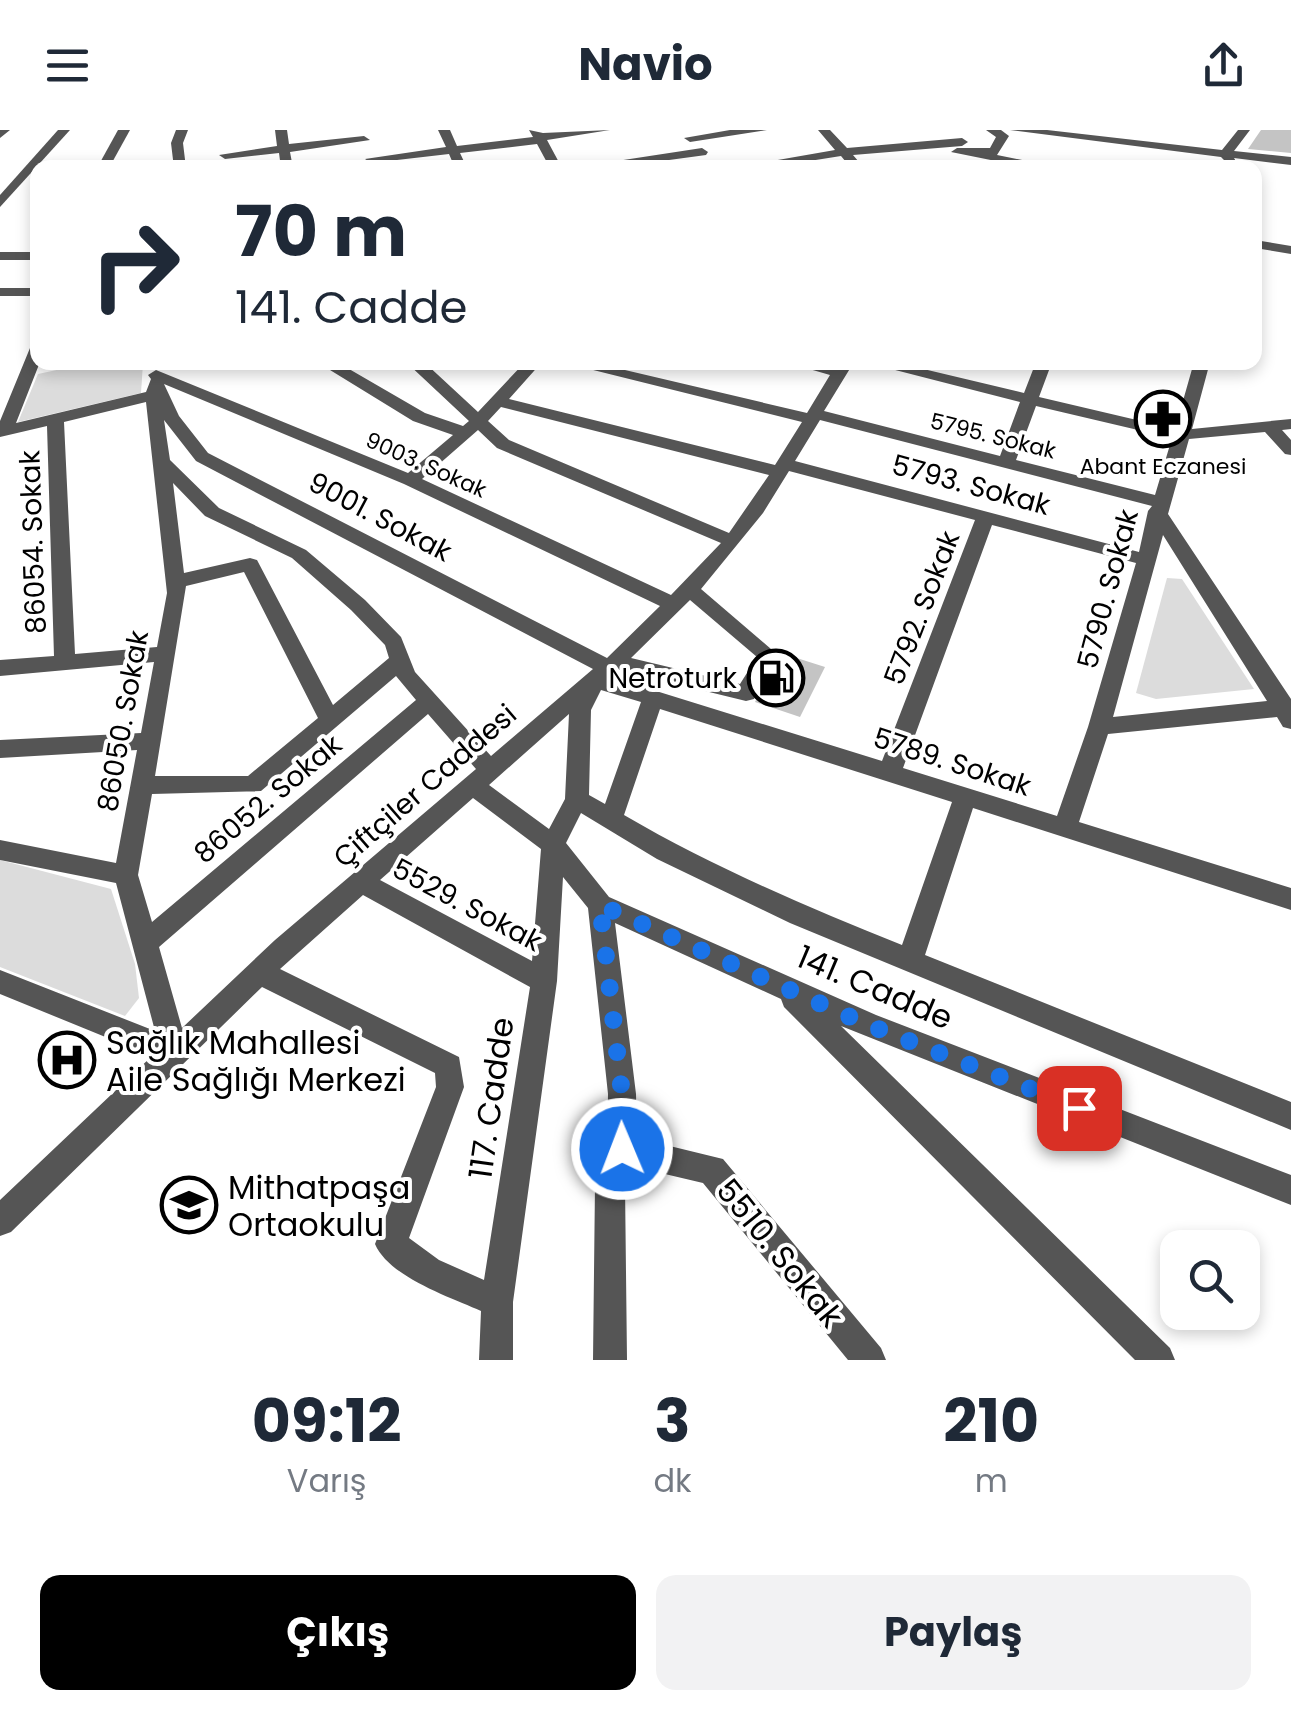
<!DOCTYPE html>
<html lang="tr">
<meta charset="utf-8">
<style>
:root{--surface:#fff;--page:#f2f2f3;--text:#1f2937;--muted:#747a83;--accent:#000}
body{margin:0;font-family:Poppins,sans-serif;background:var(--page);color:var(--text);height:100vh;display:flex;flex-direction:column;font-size:38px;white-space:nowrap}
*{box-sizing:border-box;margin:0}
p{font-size:32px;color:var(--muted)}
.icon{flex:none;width:55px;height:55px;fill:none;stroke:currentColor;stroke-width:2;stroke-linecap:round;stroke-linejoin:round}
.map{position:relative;height:1230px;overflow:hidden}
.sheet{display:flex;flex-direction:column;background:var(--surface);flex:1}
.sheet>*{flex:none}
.guide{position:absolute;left:30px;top:30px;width:1232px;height:210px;border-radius:20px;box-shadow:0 5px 15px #0003;background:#fff;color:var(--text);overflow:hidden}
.buttons{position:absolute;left:1160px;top:1100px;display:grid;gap:20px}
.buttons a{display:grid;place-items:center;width:100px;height:100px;border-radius:20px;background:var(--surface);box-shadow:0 5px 15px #0003;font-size:50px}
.pin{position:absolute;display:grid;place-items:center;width:85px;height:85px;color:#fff;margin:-42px;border-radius:20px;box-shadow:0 5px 15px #0006}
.me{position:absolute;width:110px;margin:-55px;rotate:359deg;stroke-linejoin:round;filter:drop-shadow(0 0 8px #0008)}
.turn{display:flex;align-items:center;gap:35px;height:210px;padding:0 40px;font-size:45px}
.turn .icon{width:130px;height:130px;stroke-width:2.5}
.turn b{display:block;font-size:70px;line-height:85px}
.eta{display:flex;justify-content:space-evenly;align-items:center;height:170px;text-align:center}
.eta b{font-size:60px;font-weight:700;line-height:70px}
.cta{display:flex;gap:20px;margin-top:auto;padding:20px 40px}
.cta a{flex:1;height:115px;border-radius:20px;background:var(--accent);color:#fff;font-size:40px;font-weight:700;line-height:115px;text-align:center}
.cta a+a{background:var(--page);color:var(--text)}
header{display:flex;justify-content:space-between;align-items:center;height:130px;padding:0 40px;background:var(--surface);font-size:45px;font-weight:700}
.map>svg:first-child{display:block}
.green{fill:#dcdcdc}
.building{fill:#c4c4c4}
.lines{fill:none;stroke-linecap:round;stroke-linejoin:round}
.minor{fill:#555;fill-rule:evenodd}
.route{stroke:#1a73e8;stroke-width:18;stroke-dasharray:0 32.4}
.labels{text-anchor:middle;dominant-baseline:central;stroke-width:8;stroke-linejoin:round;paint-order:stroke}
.far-street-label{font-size:22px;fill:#000;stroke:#fff}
.far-poi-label{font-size:22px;fill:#000;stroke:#fff}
.street-label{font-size:28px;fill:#000;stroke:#fff}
.poi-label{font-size:28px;fill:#000;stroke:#fff;text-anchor:end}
.near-street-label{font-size:32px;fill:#000;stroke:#fff}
.near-poi-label{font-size:32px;fill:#000;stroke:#fff;text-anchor:start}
</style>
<header><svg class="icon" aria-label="menu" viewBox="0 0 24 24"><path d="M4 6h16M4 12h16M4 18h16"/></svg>Navio<svg class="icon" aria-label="share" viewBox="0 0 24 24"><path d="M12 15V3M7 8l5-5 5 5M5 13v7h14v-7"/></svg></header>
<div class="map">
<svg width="1291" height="1230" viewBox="0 0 1291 1230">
<rect width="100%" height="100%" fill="#fff"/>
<!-- green -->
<g class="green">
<polygon points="94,232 143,233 141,263 18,292 38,244"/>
<polygon points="1167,448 1182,449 1254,559 1156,569 1136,563"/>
<polygon points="0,730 111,759 135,834 139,868 125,886 0,837"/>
</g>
<!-- building -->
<g class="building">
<polygon points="1261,0 1291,0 1291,23 1248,19"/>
<polygon points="781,523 825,537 800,587 755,572"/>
</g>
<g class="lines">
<!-- minor -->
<g class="minor">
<polygon points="0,0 10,0 0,8"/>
<polygon points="58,0 70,0 0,77 0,65"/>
<polygon points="118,0 130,0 109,38 97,38"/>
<polygon points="176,0 188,0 183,13 186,38 174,38 171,13"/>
<polygon points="275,0 287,0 289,14 364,6 370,10 290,22 293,38 281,38 279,23 225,29 219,25 277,16"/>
<polygon points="438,0 450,0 457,16 533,7 529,0 543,3 610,0 547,10 562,38 550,38 537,14 460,23 467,38 455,38 449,24 371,33 365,29 446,17"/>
<polygon points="730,0 767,0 690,12 684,8"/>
<polygon points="818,0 830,0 847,18 962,8 968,12 962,16 853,25 864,38 851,38 841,26 765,38 731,38 835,20"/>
<polygon points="986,0 1001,0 1009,6 997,25 1062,38 1030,38 951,22 957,18 990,18 996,7"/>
<polygon points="1010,0 1047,0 1222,20 1238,0 1250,0 1234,21 1291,27 1291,35 1234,28 1237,33 1231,37 1221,27"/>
<polygon points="702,18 708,22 706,25 610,38 571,38"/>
<polygon points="1255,110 1291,116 1291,124 1255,118"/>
<rect x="0" y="122" width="38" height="8"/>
<rect x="0" y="158" width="38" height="8"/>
<path d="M38,213L40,232L16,293L146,262L151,249L148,245L156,240L408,343L453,305L413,291L317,232H337L425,283L463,296L469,291L406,232H424L478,282L525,232H542L509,269L775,335L802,292L561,232H591L807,283L830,245L785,232L835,237L838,232H854L824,281L1000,326L1020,272L864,232H894L1024,263L1036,232H1052L1039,267L1175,299L1194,232H1210L1192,299L1291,289V299L1282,300L1291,310V325L1285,324L1265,302L1189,309L1168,384L1291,569V599L1283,597L1277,587L1108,604L1079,692L1291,758V780L973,678L925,825L1291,972V1000L790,793L657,729L581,683L566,713L609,767L876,885L1291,1045V1075L841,896L1170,1218L1175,1230H1135L784,877L781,869L615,793L636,964L637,1008L723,1029L881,1218L886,1230H848L703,1053L631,1036L625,1055L627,1230H593L595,1055L607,1019L608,964L588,778L563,747L557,851L513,1172V1230H479L481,1181C450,1167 389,1147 375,1114L436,957L435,943L262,857L11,1102L0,1106V1070L152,926L0,864V840L155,901L116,753L0,730V710L116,733L137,620L0,628V610L141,603L154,532L0,546V530L54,526L47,296L0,307V291L30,218ZM164,254L404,354L660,476L607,528L208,323L179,286ZM146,272L167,463L157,517L75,524L64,292ZM1036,276L1172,308L1155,365L1016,330ZM501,277L769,345L729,403L509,310L488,291ZM164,290L196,331L593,539L491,626L415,542L401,507L365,470L306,420L219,378L170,330ZM820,290L1152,376L1148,381L1139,422L795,331ZM478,300L497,318L721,413L671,465L422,349ZM789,341L975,390L882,631L611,547L619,540L746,571L754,569L778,525L701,459L763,383ZM173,353L205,386L292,428L351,480L385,515L389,528L333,575L257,430L250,428L184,443ZM992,395L1136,433L1088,597L1057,686L903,638ZM1163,405L1267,571L1113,587ZM244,442L318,588L248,646H155L186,456ZM690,470L757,527L740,554L631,528ZM396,546L416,570L152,792L138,745L152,664L261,661ZM601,560L641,572L605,674L589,665L591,580ZM660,579L952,672L902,815C807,777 713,737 624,685ZM428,584L476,639L275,810L182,898L159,817ZM569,584L565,669L549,699L489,655ZM473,668L541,719L532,831L380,750ZM363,765L530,857L484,1150L439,1130L409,1108L464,957L459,927L280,839Z"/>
</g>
</g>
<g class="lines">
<!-- route -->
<polyline class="route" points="622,1019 622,964 600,775 866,894 1079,978"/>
</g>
<!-- icons -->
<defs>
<g id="pharmacy-ring" transform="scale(2.875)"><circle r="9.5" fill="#fff" stroke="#000" stroke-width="1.5"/><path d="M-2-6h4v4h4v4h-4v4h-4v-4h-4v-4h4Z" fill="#000"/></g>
<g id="fuel-ring" transform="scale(2.875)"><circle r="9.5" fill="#fff" stroke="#000" stroke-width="1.5"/><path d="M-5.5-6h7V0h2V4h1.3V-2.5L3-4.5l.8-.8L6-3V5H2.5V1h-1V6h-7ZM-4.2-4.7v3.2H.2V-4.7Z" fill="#000"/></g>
<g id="hospital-ring" transform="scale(2.875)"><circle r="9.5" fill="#fff" stroke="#000" stroke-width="1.5"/><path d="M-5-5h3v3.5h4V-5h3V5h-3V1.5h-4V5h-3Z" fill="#000"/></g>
<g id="school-ring" transform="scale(2.875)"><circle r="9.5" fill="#fff" stroke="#000" stroke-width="1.5"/><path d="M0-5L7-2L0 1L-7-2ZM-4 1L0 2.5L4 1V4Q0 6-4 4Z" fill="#000"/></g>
</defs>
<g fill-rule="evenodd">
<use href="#pharmacy-ring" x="1163" y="289"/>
<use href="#fuel-ring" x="776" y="548"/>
<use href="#hospital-ring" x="67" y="930"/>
<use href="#school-ring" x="189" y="1075"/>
</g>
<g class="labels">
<!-- far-street labels -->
<g class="far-street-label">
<text transform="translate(993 306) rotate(14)">5795. Sokak</text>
<text transform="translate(426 335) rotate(24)">9003. Sokak</text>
</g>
<!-- far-poi labels -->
<g class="far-poi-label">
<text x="1163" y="336">Abant Eczanesi</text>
</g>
<!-- street labels -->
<g class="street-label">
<text transform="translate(971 355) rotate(15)">5793. Sokak</text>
<text transform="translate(380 387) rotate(28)">9001. Sokak</text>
<text transform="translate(33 412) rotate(-92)">86054. Sokak</text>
<text transform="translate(1108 459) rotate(-75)">5790. Sokak</text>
<text transform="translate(922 478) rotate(-69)">5792. Sokak</text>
<text transform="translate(123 591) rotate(-80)">86050. Sokak</text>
<text transform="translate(952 632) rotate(18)">5789. Sokak</text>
<text transform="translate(425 656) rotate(-41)">Çiftçiler Caddesi</text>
<text transform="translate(268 669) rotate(-40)">86052. Sokak</text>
<text transform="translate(467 775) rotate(28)">5529. Sokak</text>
</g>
<!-- poi labels -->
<g class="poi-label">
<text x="737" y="548">Netroturk</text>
</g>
<!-- near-street labels -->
<g class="near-street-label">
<text transform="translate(875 857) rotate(23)">141. Cadde</text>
<text transform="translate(491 968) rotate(-82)">117. Cadde</text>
<text transform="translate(780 1123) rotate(51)">5510. Sokak</text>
</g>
<!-- near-poi labels -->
<g class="near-poi-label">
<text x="106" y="912">Sağlık Mahallesi<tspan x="106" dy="37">Aile Sağlığı Merkezi</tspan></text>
<text x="228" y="1057">Mithatpaşa<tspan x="228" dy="37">Ortaokulu</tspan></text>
</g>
</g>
</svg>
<div class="buttons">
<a><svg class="icon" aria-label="search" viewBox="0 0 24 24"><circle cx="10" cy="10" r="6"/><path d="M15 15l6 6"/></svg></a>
</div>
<div class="pin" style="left:1079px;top:978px;background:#d93025"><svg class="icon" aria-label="arrive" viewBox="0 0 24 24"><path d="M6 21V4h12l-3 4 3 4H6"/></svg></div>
<svg class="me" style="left:622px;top:1019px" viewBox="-20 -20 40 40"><circle r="17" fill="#1a73e8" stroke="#fff" stroke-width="3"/><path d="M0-11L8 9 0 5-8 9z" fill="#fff"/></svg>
<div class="guide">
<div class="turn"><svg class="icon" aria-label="right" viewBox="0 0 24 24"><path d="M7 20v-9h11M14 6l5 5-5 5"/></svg><div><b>70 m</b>141. Cadde</div></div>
</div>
</div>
<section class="sheet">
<div class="eta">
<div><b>09:12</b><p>Varış</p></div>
<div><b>3</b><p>dk</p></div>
<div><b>210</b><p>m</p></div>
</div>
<div class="cta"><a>Çıkış</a><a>Paylaş</a></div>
</section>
